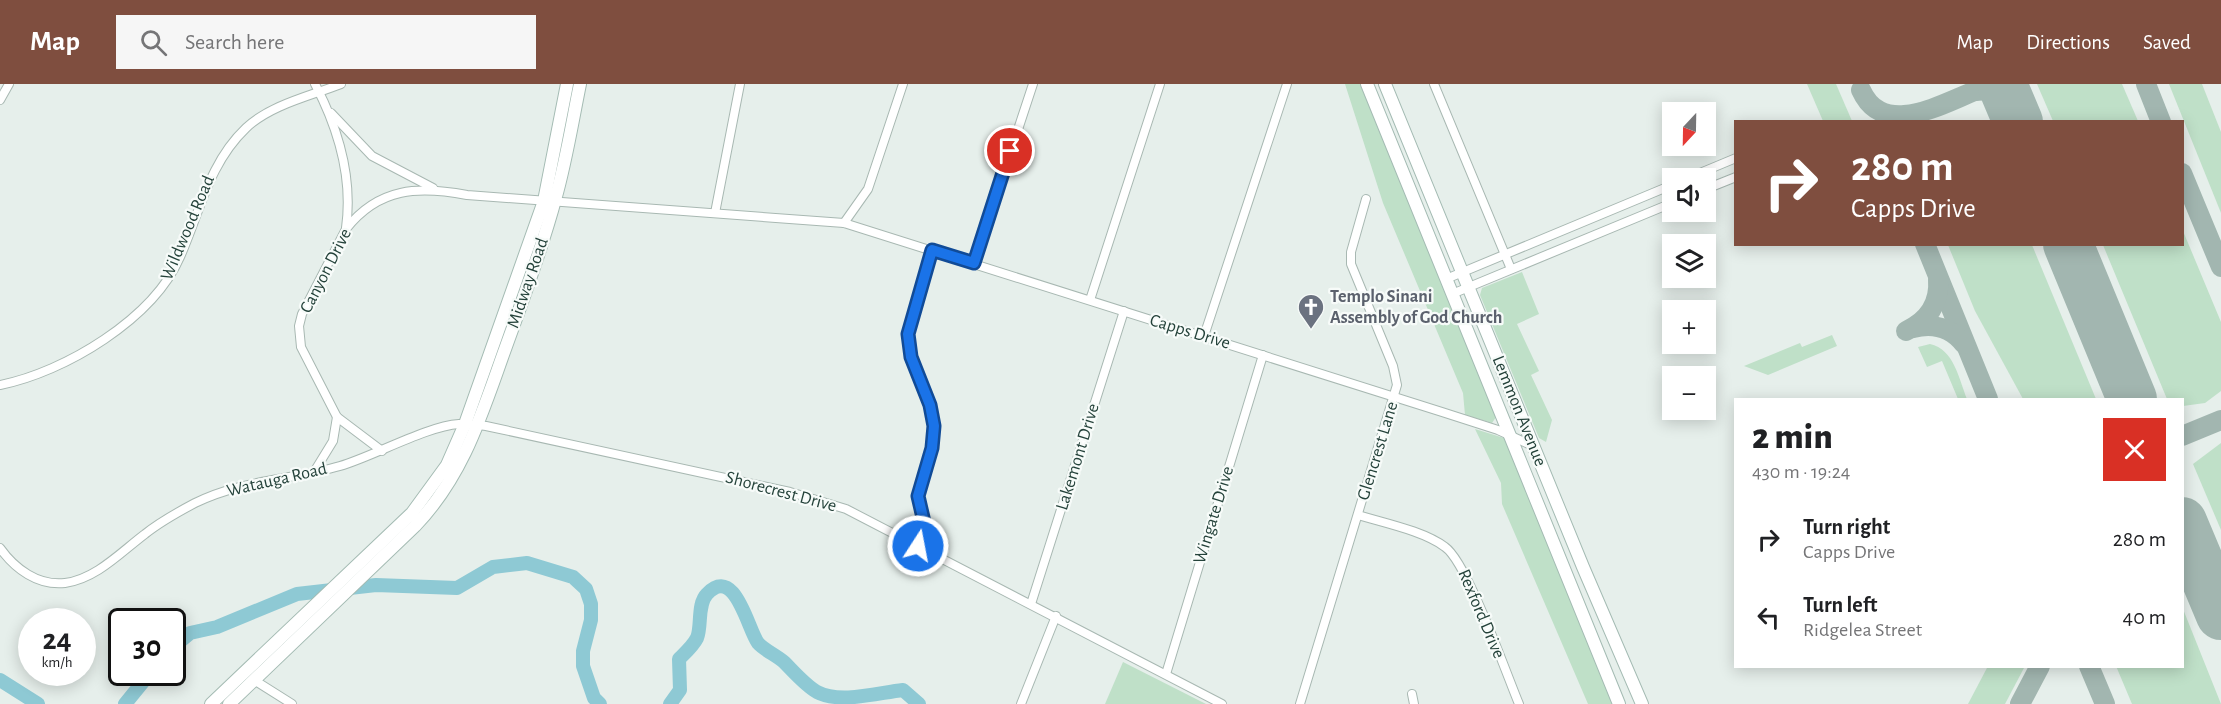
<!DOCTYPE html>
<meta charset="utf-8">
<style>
:root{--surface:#fff;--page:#f6f6f6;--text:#202124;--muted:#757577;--accent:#7f4e3f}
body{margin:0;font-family:"Alegreya Sans",sans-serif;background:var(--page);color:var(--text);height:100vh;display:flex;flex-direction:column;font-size:22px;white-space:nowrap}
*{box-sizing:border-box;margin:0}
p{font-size:20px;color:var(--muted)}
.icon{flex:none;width:33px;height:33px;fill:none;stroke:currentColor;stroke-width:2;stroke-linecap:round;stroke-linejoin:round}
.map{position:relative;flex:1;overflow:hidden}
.panel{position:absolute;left:1734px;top:314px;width:450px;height:270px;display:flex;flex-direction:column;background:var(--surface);border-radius:0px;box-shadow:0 3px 15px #0003}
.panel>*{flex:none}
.top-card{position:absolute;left:1734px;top:36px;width:450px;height:126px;border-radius:0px;box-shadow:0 3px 15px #0003;background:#7f4e3f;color:#fff;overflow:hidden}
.needle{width:39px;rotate:202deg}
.tools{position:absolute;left:1662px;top:18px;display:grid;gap:12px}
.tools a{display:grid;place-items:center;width:54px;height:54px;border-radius:0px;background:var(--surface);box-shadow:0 3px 15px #0003;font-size:30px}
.speed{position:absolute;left:18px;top:524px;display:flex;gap:12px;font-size:30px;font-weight:700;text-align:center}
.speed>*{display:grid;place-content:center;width:78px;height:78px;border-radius:50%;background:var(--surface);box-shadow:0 3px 15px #0003;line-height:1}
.speed small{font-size:15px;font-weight:400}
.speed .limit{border:3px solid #111;border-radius:9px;background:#fff;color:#111}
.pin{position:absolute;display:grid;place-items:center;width:51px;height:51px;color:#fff;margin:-26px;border:3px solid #fff;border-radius:50%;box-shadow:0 2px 6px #0007}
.me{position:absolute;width:66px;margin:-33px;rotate:11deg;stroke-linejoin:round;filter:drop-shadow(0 0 4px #0008)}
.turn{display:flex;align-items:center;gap:21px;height:126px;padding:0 18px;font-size:27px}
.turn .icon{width:78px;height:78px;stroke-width:2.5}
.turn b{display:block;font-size:42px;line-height:51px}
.round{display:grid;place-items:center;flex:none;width:63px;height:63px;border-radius:0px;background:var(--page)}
.overview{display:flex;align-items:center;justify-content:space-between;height:102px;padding:0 18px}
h1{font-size:36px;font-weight:800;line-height:45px}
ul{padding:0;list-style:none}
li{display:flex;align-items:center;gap:18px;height:78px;padding:0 18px}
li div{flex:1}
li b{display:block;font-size:22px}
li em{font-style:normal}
header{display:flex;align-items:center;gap:36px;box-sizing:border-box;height:84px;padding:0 30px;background:var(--accent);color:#fff}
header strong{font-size:28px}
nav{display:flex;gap:33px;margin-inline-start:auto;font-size:21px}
.search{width:420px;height:54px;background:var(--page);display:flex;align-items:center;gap:15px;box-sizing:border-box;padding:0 21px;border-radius:0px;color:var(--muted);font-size:22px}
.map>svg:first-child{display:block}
.green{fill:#bfe0c8}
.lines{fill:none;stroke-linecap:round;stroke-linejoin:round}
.river{stroke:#8ec9d4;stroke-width:14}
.taxiway{stroke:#a2b6b0;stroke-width:20}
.runway{stroke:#a2b6b0;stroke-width:50}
.street-casing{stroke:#a8b8b2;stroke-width:10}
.secondary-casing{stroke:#a4bbb3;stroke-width:14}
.street{stroke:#fff;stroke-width:8}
.secondary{stroke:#fff;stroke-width:12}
.route-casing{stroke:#114b97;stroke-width:15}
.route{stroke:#1a73e8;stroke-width:10}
.labels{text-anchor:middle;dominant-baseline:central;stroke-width:4.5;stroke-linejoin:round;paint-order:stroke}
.street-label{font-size:18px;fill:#24423a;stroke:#f7fbf9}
.worship-label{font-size:18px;font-weight:bold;fill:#5b616d;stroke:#f7fbf9;text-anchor:start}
</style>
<header>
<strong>Map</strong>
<div class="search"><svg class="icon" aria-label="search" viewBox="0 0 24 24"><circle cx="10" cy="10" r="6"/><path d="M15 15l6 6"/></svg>Search here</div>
<nav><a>Map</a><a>Directions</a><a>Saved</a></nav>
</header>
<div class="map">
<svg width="2221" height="620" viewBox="0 0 2221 620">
<rect width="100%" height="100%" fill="#e6efeb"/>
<!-- green -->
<g class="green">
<polygon points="1345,0 1360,0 1496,333 1492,339 1465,331 1463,309 1383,119"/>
<polygon points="1807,0 1836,0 1852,37 1823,37"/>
<polygon points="2037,0 2122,0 2138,37 2053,37"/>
<polygon points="2169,0 2202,0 2221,48 2221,129"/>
<polygon points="2183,147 2221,238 2221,307 2205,319 2183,322 2182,315 2167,315 2103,161 2182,160"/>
<polygon points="1948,161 2032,161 2096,315 2023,315 1975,227"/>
<polygon points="1522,188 1539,230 1517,240 1539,287 1531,291 1552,336 1546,358 1539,354 1480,211 1482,204"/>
<polygon points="1832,251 1837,262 1768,291 1744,282 1800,259 1802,263"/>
<path d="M1930,260C1954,265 1959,295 1967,315H1958L1942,277L1927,283L1918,263Z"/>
<polygon points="1475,345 1504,354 1506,358 1615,620 1588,620 1502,420 1501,399"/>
<polygon points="2221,359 2221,446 2193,380"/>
<polygon points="2183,525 2221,620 2132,620 2116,582 2182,582"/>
<polygon points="1123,578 1206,620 1105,620"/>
<polygon points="1988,582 2025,582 2005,620 1968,620"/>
</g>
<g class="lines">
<!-- river -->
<g class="river">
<polyline points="172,564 190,549 217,543 297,510 376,501 457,504 493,483 527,479 573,493 586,505 591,520 591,536 583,567 583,582 594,614 600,620"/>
<polyline points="0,596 38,620"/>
<polyline points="125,620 151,588"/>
<path d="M670,620L680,606L679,575C685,569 693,562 697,554C702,542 697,520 707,510C735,480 748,546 758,559C764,566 776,571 784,578C794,588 805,601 817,608C840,620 877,609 903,606L919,620"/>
</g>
<!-- taxiway -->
<g class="taxiway">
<polyline points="1984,0 1975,7 1989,6 2003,11 2017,38"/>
<polyline points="2146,0 2161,38"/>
<path d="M1861,6C1883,55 1941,20 1975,7"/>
<polyline points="2182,89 2221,183"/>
<polyline points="1925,160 1988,315"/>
<path d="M1913,244C1933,239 1951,243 1964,260"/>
<path d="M1906,247C1928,237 1940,219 1938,195"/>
<polyline points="2124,295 2133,315"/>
<polyline points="2182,352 2221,336"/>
<polyline points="2089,582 2105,620"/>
<polyline points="2020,620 2040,582"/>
</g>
<!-- runway -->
<g class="runway">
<polyline points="2002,0 2018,38"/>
<polyline points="2068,160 2132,315"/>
<polyline points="2182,438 2221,531"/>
</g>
<!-- street casing -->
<g class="street-casing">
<g id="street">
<path d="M315,0C338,44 353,94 346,144"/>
<polyline points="1434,0 1511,185"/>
<polyline points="0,16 9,0"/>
<polyline points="331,29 372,72 433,104"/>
<polyline points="1688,94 1736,74"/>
<polyline points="1706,105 1736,93"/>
<polyline points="715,129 740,0"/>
<polyline points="844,139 868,105 903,0"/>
<polyline points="974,179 1033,0"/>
<polyline points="1446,195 1672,101"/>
<polyline points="1452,210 1672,119"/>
<polyline points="1090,216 1160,0"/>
<polyline points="1204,252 1287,0"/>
<path d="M0,301C65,288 153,235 180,173C200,128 209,79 246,44C270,21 310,12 341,0"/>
<path d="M382,367L337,333L301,263L299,242L302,230L346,145C379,103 419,102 467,111L844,139L1442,328L1498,346L1533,362"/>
<polyline points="314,388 333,357 337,333"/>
<path d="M1358,431C1384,439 1424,447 1445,463C1467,478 1506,589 1519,620"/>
<polyline points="918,462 924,438 918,412 932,365 934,342 929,321 911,273 908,250 932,166"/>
<path d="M0,464C15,485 38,502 65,499C96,495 121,468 145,450C160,438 178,428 195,419C241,396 291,396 340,382C374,372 427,342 459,340C468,340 478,341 486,342L790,408L846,425L1222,620"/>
<polyline points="1031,520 1124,227"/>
<polyline points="1166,590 1263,271"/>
<polyline points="254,596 292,620"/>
<polyline points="1412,610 1414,620"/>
<polyline points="1021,620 1056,532"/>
<polyline points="1300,620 1397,301 1393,282 1351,180 1351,168 1366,115"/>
</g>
</g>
<!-- secondary casing -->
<g class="secondary-casing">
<g id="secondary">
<polyline points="1367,0 1619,620"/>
<polyline points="1385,0 1583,483 1642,620"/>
<polyline points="211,620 412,429 447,381 465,340 544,117 567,0"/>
<path d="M229,620L415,442C463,392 481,332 504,268C522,218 541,168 555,116C566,78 572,39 580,0"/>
</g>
</g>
<!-- street -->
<use href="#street" class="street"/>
<!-- secondary -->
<use href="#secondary" class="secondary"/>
</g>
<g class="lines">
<!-- route casing -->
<g class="route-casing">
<polyline id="route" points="918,462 924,438 918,412 932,364 934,342 930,321 911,273 908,250 932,166 974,179 1010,67"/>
</g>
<!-- route -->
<use href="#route" class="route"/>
</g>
<!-- icons -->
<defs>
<g id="church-pin" transform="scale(1.35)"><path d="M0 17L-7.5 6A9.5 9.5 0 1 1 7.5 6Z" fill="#6b7280" stroke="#f7fbf9"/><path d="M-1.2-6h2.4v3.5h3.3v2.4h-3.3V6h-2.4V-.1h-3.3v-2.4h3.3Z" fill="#fff"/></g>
</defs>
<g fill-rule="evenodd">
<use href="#church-pin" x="1311" y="223"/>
</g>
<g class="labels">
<!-- street labels -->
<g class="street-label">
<text transform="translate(188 144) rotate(-67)">Wildwood Road</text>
<text transform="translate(326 187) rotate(-63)">Canyon Drive</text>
<text transform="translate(528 199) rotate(-71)">Midway Road</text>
<text transform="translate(1190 248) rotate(17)">Capps Drive</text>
<text transform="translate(1519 327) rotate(68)">Lemmon Avenue</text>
<text transform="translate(1378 367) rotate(-73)">Glencrest Lane</text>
<text transform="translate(1078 373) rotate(-73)">Lakemont Drive</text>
<text transform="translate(277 396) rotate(-13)">Watauga Road</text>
<text transform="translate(781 408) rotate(15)">Shorecrest Drive</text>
<text transform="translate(1214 431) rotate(-73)">Wingate Drive</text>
<text transform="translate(1481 530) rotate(67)">Rexford Drive</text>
</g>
<!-- worship labels -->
<g class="worship-label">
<text x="1330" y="213">Templo Sinani<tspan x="1330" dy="21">Assembly of God Church</tspan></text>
</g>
</g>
</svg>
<div class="tools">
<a><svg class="needle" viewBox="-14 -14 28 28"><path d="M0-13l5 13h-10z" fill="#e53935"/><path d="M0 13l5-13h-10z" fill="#757577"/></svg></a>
<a><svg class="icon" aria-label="sound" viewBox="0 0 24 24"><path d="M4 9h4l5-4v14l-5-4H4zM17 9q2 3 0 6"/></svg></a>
<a><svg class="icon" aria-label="layers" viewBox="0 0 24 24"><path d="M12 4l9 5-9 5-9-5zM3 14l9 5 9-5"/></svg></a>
<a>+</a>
<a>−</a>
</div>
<div class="speed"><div>24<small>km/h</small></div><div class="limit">30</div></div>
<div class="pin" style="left:1010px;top:67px;background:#d93025"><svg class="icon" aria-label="arrive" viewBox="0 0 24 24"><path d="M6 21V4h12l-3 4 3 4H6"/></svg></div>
<svg class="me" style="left:918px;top:462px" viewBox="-20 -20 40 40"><circle r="17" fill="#1a73e8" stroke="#fff" stroke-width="3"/><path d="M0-11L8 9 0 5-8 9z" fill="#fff"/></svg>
<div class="top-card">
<div class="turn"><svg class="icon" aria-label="right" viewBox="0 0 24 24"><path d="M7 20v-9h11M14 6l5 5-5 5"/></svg><div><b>280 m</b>Capps Drive</div></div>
</div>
<section class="panel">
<div class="overview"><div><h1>2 min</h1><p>430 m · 19:24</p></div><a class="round" style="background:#d93025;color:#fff"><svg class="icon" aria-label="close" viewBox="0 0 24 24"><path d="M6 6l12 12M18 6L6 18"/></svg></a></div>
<ul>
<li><svg class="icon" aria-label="right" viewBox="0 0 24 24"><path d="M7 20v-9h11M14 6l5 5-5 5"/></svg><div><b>Turn right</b><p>Capps Drive</p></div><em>280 m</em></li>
<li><svg class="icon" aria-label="left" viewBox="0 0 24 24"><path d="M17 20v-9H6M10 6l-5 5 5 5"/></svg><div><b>Turn left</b><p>Ridgelea Street</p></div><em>40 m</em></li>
</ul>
</section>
</div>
